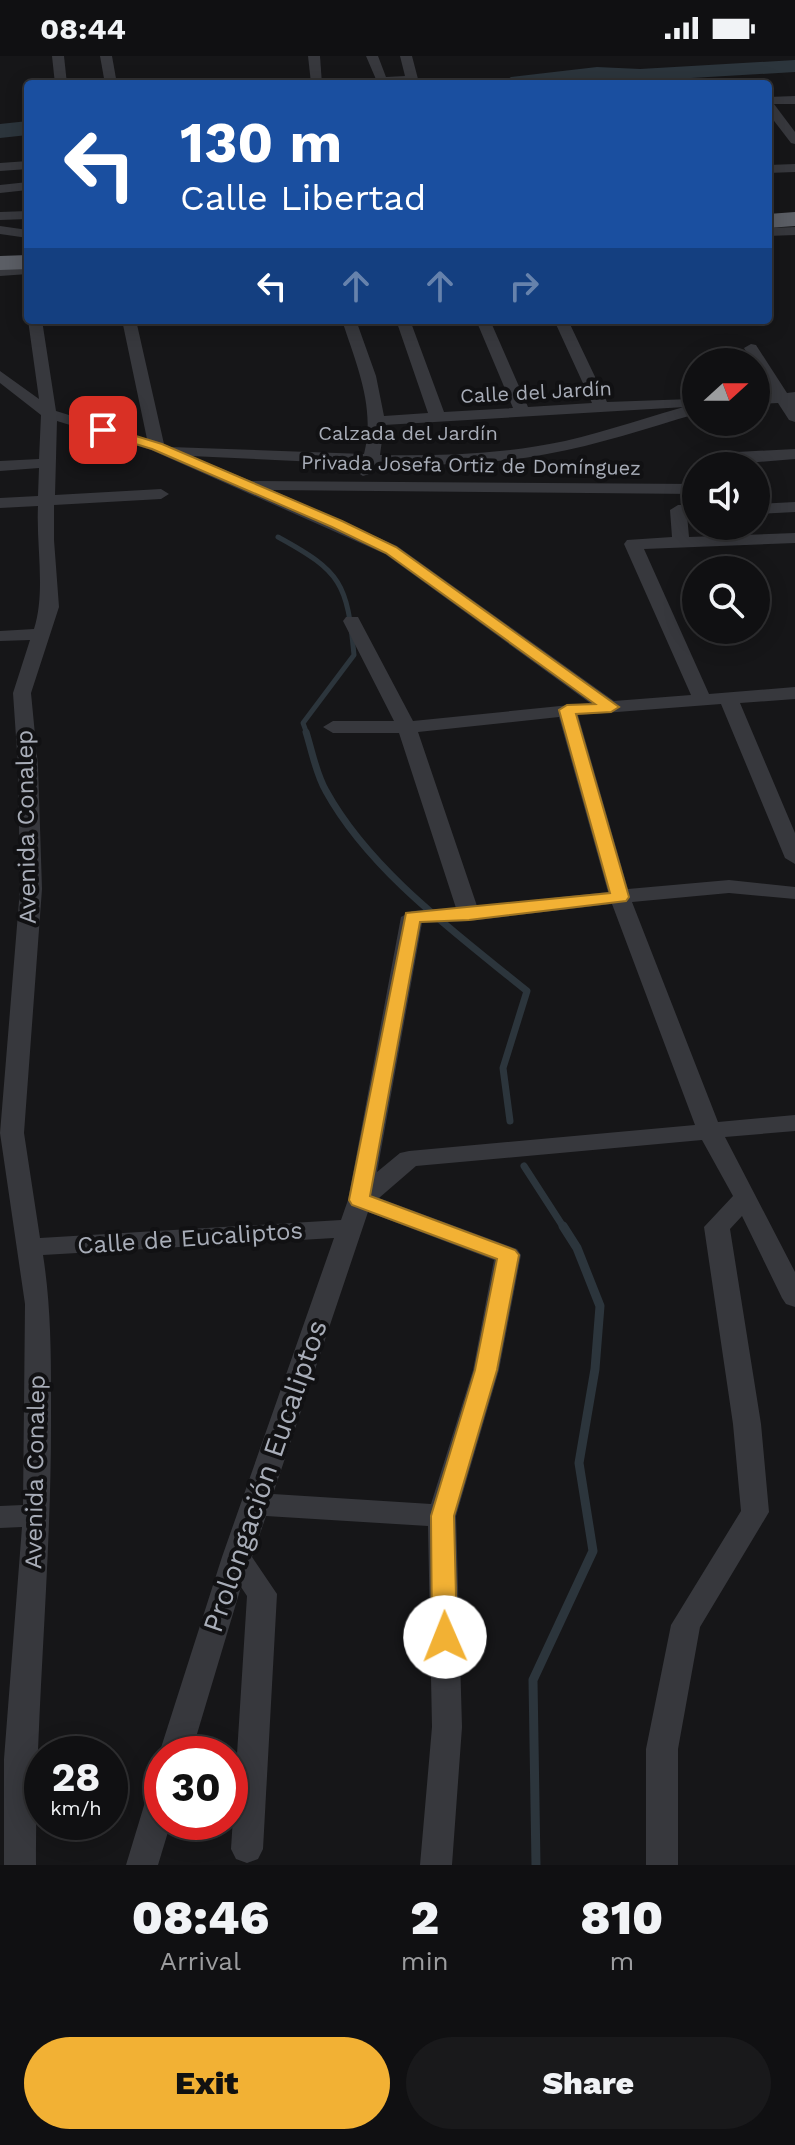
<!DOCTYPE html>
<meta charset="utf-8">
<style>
:root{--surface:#101012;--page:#19191b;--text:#f1f3f6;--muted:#9c9d9f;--line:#303032;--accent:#f2b134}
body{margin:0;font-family:"Work Sans",sans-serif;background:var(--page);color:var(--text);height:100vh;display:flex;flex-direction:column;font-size:30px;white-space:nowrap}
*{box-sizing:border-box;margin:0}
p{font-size:26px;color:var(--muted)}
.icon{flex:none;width:44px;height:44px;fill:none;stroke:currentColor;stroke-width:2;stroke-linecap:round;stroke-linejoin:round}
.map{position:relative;height:1809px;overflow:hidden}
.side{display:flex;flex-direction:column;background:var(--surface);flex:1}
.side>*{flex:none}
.banner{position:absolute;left:24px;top:24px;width:748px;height:244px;border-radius:8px;box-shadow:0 4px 20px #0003,0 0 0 2px var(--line);background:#1a4fa0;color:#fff;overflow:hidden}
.needle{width:52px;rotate:69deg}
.controls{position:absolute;left:682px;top:292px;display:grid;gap:16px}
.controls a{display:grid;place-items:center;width:88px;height:88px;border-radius:50%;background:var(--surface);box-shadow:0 4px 20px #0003,0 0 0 2px var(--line);font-size:40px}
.speed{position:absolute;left:24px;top:1680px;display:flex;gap:16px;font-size:40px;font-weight:700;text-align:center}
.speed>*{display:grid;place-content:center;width:104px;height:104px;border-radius:50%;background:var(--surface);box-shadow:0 4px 20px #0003,0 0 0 2px var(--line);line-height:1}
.speed small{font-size:20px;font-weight:400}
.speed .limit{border:12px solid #d22;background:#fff;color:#111}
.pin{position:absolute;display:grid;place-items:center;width:68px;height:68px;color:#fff;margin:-34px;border-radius:16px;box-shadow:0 4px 12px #0006}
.me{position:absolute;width:88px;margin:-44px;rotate:359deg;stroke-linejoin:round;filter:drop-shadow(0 0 6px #0008)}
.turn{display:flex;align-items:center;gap:28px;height:168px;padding:0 24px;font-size:36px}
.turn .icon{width:104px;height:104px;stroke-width:2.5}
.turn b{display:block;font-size:56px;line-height:68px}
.lanes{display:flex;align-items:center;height:76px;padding:0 24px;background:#0003;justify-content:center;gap:40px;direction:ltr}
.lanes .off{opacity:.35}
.eta{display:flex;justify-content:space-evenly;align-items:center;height:136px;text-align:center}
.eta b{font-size:48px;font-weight:800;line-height:56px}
.action{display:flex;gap:16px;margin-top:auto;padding:16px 24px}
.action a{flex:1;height:92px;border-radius:48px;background:var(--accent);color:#111;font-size:32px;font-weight:800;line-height:92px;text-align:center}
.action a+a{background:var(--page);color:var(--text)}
.status{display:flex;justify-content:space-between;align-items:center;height:56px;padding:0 40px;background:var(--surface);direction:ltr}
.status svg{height:22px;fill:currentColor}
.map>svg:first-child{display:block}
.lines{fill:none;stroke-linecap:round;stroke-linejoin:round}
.stream-far2{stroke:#2c353c;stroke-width:5}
.stream-far1{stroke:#2c353c;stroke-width:7}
.stream{stroke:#2c353c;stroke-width:9}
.river{fill:#2c353c;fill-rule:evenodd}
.minor{fill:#37383d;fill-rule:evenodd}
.trunk{fill:#5b5e65;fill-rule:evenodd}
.route{fill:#f2b134;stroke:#9d7322;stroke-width:2}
.labels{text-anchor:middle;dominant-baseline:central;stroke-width:8;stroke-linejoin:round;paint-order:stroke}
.far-street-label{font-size:20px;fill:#a8adb8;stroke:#111113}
.street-label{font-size:24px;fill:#a8adb8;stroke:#111113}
.near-street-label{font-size:28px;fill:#a8adb8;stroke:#111113}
</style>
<div class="status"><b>08:44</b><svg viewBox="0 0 49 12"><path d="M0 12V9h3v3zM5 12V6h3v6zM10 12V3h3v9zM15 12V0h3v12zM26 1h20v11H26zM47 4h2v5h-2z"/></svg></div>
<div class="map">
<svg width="795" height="1809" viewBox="0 0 795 1809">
<rect width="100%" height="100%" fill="#161618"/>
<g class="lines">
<!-- stream-far2 -->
<path class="stream-far2" d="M278,481C342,516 347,527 354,599L303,667L307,678"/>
<!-- stream-far1 -->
<g class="stream-far1">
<path d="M306,676C312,695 316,718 326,735C370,815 457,878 527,935L503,1012L510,1065"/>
<polyline points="524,1110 564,1172"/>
</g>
<!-- stream -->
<polyline class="stream" points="536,1809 533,1624 593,1495 579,1407 595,1313 600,1250 577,1192 563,1170"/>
<!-- river -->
<g class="river">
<polygon points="795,4 795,16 640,25 597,23 562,28 500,28 511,21 597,11 640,13"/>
<polygon points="28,65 28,79 0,82 0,68"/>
</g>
<!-- minor -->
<g class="minor">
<polygon points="52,0 64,0 67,28 55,28"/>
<polygon points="100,0 112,0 117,28 105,28"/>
<polygon points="308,0 320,0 322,28 311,27"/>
<polygon points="366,0 378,0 386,21 405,20 400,0 412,0 418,23 412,27 378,28"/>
<polygon points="795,40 795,48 774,48 795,76 795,88 791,87 768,57 768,41"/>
<polygon points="28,105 28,113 0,115 0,107"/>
<polygon points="795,108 795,116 768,117 768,109"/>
<polygon points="28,126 28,134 0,137 0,129"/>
<polygon points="28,155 28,163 0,164 0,156"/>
<polygon points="0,170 28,174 28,182 0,178"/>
<polygon points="795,171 795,179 768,180 768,172"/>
<polygon points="28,210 28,218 0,220 0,212"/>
<path d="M28,264H42L56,355L147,383L122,264H136L164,388L170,391L364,398C376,351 356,308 342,264H356L376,320L384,360L428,357L396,264H410L444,356L513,352L476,264H490L528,351L592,347L554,264H568L607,346L691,343V349L685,351L384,369L380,399C442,400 504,398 565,385C609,375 652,359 696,348V358C647,372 598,389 547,398C491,409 432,410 375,408L369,418L363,420L355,415L359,408L191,400L251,425L696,428V438L272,434L397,490L614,645L691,639L624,488L627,484L672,481L670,454L678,449H696V459H687L689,481L795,477V487L644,493L709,638L795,631V643L740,647L795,777V808L785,802L721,648L578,659L628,833L729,824L795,831V843L729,837L632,846L718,1066L795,1059V1075L725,1081L795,1216V1251L786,1248L782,1242L742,1160L730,1173L761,1368L769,1456L700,1571L678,1693V1809H646V1693L671,1569L741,1455L733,1368L704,1171L733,1140L702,1084L416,1110L379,1142L517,1193L521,1199L499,1314L456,1460L462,1671L452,1809H420L432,1671L428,1470L266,1460L252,1501L277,1538L263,1793L258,1803L247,1807L236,1803L231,1793L247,1540L241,1531L191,1698H162V1703L159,1698L222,1501L334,1182L43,1199C52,1256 51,1312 51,1369C51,1516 35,1662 36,1809H4V1703L22,1471L0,1472V1450L23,1449L25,1248L0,1077L20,833L18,710L13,637L30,584L0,585V575L34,573C46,535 36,490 38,450L0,452V442L38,440L39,412L0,415V405L39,403L41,359L0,327V315L39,343ZM57,365L151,394L385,498L590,647L413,665L358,561H346L343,565L394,665H333L323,671L333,677H399L456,852L412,855L401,861L348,1144L341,1164L40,1182L24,1077L42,833L38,710L31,637L59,551L54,484V449L161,443L169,438L161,433L55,439ZM559,661L608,836L477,850L418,676ZM612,848L695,1069L409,1095L400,1097L377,1116L422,867L469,865ZM368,1156L494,1204L473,1314L431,1448L273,1438Z"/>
<polygon points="751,288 756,289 787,337 795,336 795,366 789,364 778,347 756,348 756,338 772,338 756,312 756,306 752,306 744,292"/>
<polygon points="795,393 795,403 709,410 712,399 718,397"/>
<polygon points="795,446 795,456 756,458 756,448"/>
<polygon points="162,1729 162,1766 171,1766 158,1809 126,1809 146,1743 151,1733"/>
</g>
<!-- trunk -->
<g class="trunk">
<polygon points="795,156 795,170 768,172 768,158"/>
<polygon points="28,199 28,213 0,214 0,200"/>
</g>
</g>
<!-- route -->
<polygon class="route" points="103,370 162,388 342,465 396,491 619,651 611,656 576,658 629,841 626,845 469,864 420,866 370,1140 515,1194 519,1199 497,1314 454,1460 457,1581 454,1588 445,1591 436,1588 432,1581 431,1460 475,1314 497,1203 352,1149 349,1144 406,857 610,837 559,654 567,649 595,648 386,497 332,471 152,393 99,377 97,374"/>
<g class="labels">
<!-- far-street labels -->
<g class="far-street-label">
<text transform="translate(536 336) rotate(-3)">Calle del Jardín</text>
<text x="408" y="377">Calzada del Jardín</text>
<text transform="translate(471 409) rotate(1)">Privada Josefa Ortiz de Domínguez</text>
</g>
<!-- street labels -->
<g class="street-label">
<text transform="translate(26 771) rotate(-91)">Avenida Conalep</text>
<text transform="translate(190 1182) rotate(-4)">Calle de Eucaliptos</text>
<text transform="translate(35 1416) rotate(-89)">Avenida Conalep</text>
</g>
<!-- near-street labels -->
<g class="near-street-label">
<text transform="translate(265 1420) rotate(-71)">Prolongación Eucaliptos</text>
</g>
</g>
</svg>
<div class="controls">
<a><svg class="needle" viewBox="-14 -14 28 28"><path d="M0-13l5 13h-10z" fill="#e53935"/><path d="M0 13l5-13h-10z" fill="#9c9d9f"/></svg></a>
<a><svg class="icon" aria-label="sound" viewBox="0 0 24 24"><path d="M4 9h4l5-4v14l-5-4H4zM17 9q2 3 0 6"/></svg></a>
<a><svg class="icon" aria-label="search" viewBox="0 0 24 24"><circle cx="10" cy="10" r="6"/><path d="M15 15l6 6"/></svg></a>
</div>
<div class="speed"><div>28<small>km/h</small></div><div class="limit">30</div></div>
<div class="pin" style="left:103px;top:374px;background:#d93025"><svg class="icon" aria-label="arrive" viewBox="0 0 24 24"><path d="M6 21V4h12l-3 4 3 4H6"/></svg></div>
<svg class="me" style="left:445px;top:1581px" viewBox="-20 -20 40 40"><circle r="19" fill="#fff"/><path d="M0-13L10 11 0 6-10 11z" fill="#f2b134"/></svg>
<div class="banner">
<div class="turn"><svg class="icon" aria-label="left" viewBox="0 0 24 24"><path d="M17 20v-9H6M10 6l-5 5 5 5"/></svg><div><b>130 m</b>Calle Libertad</div></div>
<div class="lanes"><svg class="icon" aria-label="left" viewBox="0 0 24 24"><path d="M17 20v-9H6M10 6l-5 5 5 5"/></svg><svg class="icon off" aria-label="ahead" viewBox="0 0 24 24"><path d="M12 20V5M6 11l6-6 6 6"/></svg><svg class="icon off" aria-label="ahead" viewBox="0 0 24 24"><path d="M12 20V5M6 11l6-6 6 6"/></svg><svg class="icon off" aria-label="right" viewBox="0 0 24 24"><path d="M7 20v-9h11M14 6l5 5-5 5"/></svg></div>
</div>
</div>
<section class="side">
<div class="eta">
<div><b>08:46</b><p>Arrival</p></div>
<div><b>2</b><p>min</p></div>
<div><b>810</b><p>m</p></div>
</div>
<div class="action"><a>Exit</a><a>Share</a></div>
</section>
